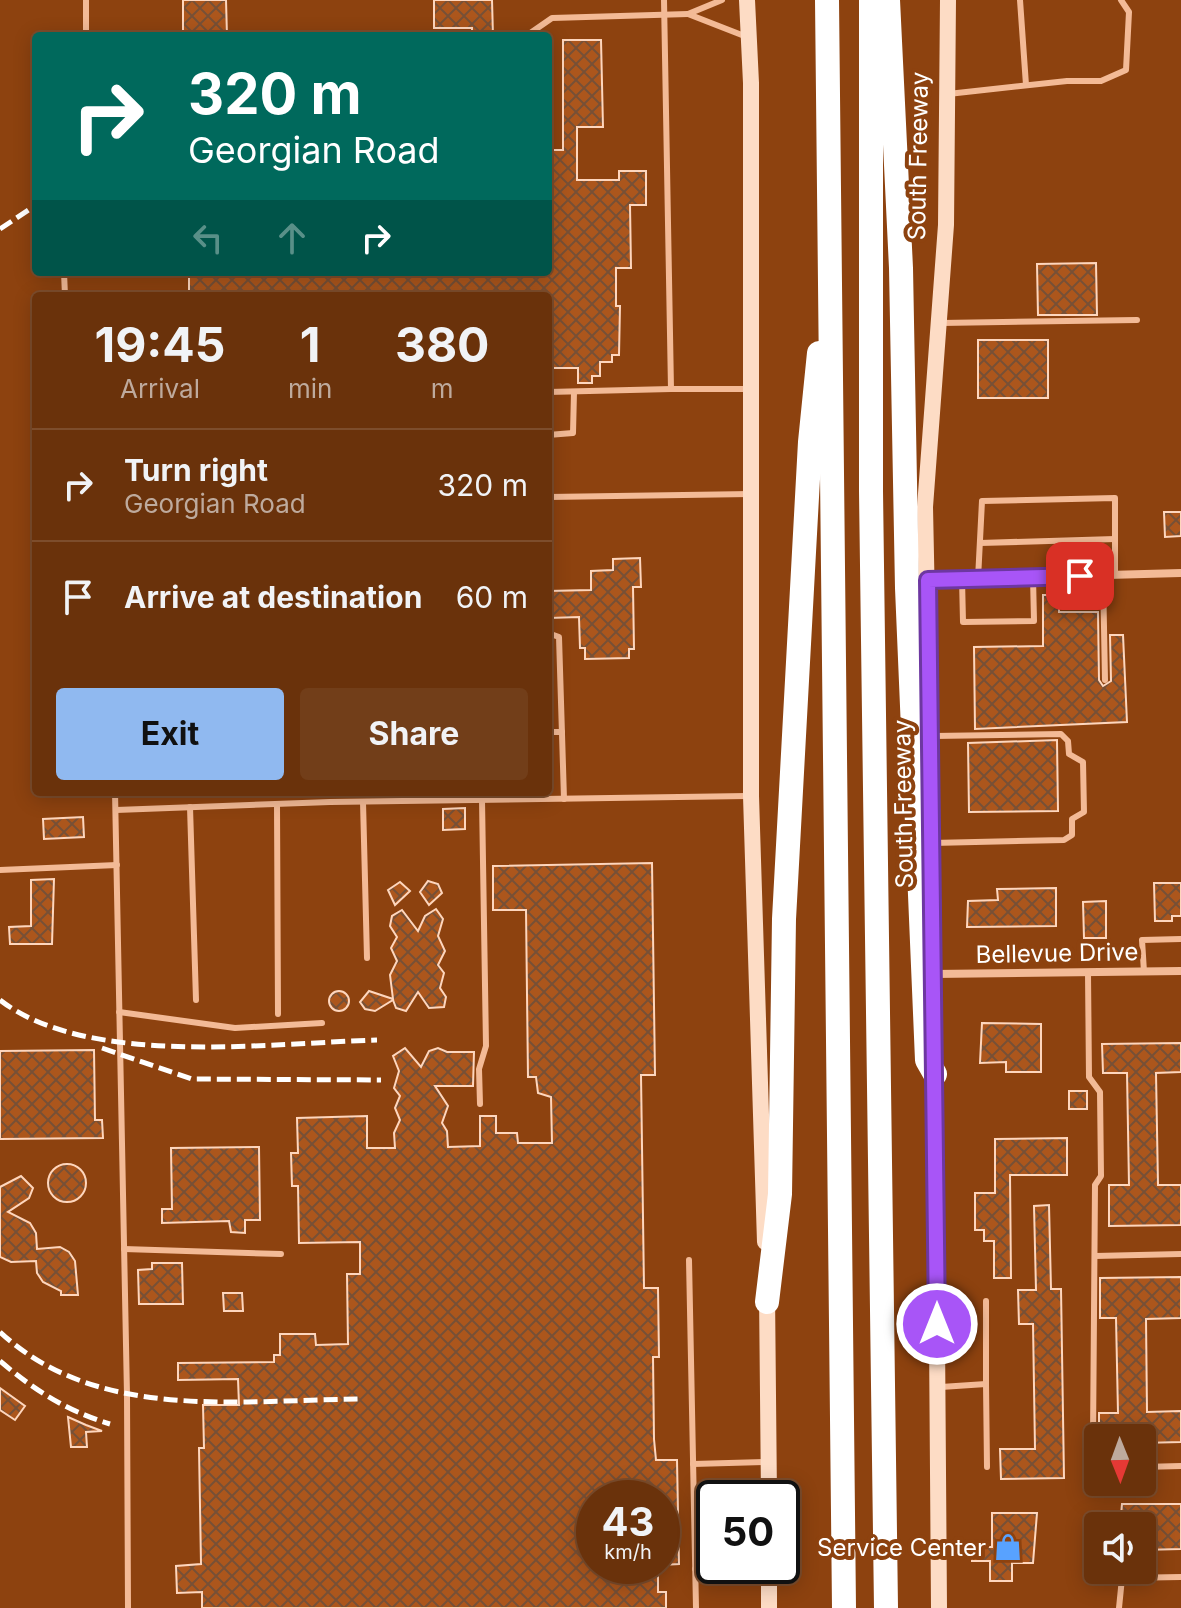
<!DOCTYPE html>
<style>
:root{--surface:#6a320b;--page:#723e19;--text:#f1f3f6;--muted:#beaa9d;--line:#7d4d2c;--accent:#90b9f0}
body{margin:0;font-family:Inter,sans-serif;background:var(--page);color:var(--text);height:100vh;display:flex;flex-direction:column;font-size:30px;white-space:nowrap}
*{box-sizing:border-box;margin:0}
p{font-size:26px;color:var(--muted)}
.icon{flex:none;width:44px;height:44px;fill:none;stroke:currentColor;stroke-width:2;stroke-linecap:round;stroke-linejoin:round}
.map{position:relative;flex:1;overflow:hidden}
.panel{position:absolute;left:32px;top:292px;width:520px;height:504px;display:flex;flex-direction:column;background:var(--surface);border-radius:8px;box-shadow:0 4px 20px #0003,0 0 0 2px var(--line)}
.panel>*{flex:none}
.top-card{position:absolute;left:32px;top:32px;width:520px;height:244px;border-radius:8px;box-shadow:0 4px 20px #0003,0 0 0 2px var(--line);background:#00695c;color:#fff;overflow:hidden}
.needle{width:52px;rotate:179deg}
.tools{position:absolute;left:1084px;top:1424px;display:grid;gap:16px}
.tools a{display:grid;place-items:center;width:72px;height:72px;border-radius:8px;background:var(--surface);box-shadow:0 4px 20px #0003,0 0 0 2px var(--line);font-size:40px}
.speed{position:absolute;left:576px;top:1480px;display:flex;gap:16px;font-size:40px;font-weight:700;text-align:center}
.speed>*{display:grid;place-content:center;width:104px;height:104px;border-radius:50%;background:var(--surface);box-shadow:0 4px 20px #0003,0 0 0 2px var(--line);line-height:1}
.speed small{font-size:20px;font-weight:400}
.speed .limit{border:4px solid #111;border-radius:12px;background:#fff;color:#111}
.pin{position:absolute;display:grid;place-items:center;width:68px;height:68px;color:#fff;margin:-34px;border-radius:16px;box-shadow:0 4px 12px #0006}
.me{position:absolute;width:88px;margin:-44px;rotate:0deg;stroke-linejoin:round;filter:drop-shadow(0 0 6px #0008)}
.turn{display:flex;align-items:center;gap:28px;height:168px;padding:0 24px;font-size:36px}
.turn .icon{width:104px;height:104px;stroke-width:2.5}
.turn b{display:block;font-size:56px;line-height:68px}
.lanes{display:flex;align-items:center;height:76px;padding:0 24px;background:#0003;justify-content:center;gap:40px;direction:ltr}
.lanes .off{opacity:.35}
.eta{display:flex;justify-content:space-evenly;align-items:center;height:136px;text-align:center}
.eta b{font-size:48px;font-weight:700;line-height:56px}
.primary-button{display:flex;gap:16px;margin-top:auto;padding:16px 24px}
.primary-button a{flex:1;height:92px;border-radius:8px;background:var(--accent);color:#111;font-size:32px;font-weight:700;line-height:92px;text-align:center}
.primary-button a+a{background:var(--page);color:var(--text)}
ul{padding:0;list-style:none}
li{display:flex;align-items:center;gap:24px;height:112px;padding:0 24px;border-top:2px solid var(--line)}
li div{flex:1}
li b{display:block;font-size:30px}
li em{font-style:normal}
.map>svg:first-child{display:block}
.building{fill:url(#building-cross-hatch);stroke:#fed6bd;stroke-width:2}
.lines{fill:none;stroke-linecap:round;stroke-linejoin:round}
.service{stroke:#f3ba96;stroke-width:6}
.minor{stroke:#f3ba96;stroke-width:8}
.secondary{stroke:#fddcc5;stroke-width:16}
.motorway{stroke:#fff;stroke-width:24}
.rail{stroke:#fff;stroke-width:5;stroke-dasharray:14 6;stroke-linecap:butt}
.route-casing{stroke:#6d37a1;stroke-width:20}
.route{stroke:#a855f7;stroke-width:14}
.labels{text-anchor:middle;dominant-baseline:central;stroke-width:8;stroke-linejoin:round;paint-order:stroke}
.street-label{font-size:24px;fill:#fff;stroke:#8d420f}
.poi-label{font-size:24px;fill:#fff;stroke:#8d420f;text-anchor:end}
</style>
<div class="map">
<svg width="1181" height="1608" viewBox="0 0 1181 1608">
<defs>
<pattern id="building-cross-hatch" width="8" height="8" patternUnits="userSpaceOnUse" patternTransform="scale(2)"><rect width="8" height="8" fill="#ac561c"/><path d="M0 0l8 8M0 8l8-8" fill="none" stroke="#775036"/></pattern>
</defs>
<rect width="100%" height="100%" fill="#8d420f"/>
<!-- building -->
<g class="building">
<polygon points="183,0 226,0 227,36 183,36"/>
<polygon points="434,0 492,0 493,36 472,36 472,28 434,28"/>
<polygon points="563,40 601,40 603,127 577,127 577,180 619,180 619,171 646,171 646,205 630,205 631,268 616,268 616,306 620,306 619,355 612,355 612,362 600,362 600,376 592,376 592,383 578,383 578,368 548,368 548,296 189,296 189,272 548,272 548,150 563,150"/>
<polygon points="1096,263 1097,315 1038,315 1037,264"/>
<rect x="978" y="340" width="70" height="58"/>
<polygon points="1164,512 1181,512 1181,536 1165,537"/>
<polygon points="640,558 641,587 633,587 634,649 629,649 629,658 585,659 585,648 580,648 579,617 549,618 548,591 591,590 591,571 613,570 613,559"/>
<polygon points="1043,595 1059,595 1059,612 1098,612 1099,680 1103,686 1111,681 1110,635 1123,635 1127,722 975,729 974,647 1043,646"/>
<polygon points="1057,740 1058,811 969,812 968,743"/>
<polygon points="465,808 465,829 443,830 443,809"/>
<polygon points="83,817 84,837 44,839 43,819"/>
<polygon points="652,863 655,1075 641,1075 644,1288 658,1288 659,1357 653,1357 654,1439 656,1460 677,1460 679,1564 662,1565 662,1498 594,1498 594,1566 658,1566 658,1592 666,1592 666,1608 202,1608 202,1592 177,1593 176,1566 201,1564 199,1448 204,1448 203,1405 239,1405 238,1379 178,1380 178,1363 274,1362 274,1355 280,1355 280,1334 315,1334 316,1345 348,1344 347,1274 360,1274 360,1242 299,1243 298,1186 292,1186 291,1153 298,1153 297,1118 367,1116 367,1148 395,1148 394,1133 400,1120 395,1108 400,1096 394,1088 399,1071 393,1056 405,1048 421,1067 429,1051 438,1048 447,1052 474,1052 473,1086 435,1086 448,1106 442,1123 447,1131 448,1147 480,1146 480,1116 496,1116 496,1133 517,1133 518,1143 552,1143 551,1097 538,1093 536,1077 528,1077 526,910 493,910 493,866"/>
<polygon points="54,879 52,944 10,944 9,927 31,926 31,880"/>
<polygon points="428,881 438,884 442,893 429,905 420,892"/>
<polygon points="400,882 410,891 395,905 388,890"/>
<polygon points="1154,883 1181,883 1181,916 1172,916 1172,921 1155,921"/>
<polygon points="1056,888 1056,926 967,927 968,901 998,900 997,889"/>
<polygon points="1106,901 1106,938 1084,938 1083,902"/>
<polygon points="436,909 443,919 438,936 445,951 438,965 444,973 440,988 446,997 444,1007 429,1008 418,992 406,1011 396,1008 393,1000 375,1011 365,1009 360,1002 369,991 393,999 390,975 397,961 391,948 397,937 390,926 392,916 402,910 418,931 425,916"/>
<circle cx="339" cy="1001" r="10"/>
<polygon points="982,1023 1041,1024 1041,1072 1006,1072 1006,1062 980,1063"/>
<polygon points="1181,1043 1181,1072 1156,1073 1158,1185 1181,1185 1181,1225 1109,1226 1109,1185 1129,1185 1127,1073 1103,1073 1102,1044"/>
<polygon points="94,1050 95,1120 102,1120 103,1138 0,1139 0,1051"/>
<rect x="1069" y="1091" width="18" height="18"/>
<polygon points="1067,1138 1067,1175 1010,1175 1011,1278 994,1278 994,1241 984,1241 984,1230 975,1230 975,1193 995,1193 995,1139"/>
<polygon points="259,1147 260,1220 245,1220 245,1233 231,1232 229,1221 162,1223 162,1209 172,1209 171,1148"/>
<circle cx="67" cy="1183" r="19"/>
<polygon points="21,1176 33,1188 29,1198 8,1212 30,1223 36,1233 37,1249 60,1247 69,1252 75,1261 78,1295 61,1295 61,1291 43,1282 37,1273 36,1261 11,1262 0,1257 0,1187"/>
<polygon points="1049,1205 1051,1289 1061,1289 1064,1478 1001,1479 1000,1449 1035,1449 1033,1324 1019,1324 1018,1290 1036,1290 1034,1206"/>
<polygon points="152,1263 182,1263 183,1304 139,1304 138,1270 152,1269"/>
<polygon points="1181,1277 1181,1318 1146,1319 1147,1412 1181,1411 1181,1442 1142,1443 1142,1438 1099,1438 1099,1413 1118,1413 1116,1318 1100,1318 1100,1278"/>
<polygon points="223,1293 242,1293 243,1311 224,1311"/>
<polygon points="0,1388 25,1406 15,1420 0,1410"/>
<polygon points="68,1417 86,1425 102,1431 86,1432 87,1447 71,1447"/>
<polygon points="1122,1504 1181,1504 1181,1549 1142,1550 1142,1526 1120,1526"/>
<polygon points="992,1513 1037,1513 1033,1563 1012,1563 1012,1581 990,1581 990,1561 972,1561 972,1547 992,1547"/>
</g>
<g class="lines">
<!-- service -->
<g class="service">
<polyline points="86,0 86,36"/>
<polyline points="664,0 671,389 751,389"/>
<polyline points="722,0 688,14 747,37"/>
<polyline points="1020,0 1026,85"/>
<polyline points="526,36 552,18 688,14"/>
<polyline points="948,94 1067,81 1101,81 1126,70 1129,12 1121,0"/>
<polyline points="64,272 65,296"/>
<polyline points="941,323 1137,320"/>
<polyline points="548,392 671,389"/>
<polyline points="548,435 573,433 574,392"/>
<polyline points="548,497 751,494"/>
<polyline points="980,543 1115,539"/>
<polyline points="1103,575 1105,680"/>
<polyline points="962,579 963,622 1034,621 1033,577"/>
<polyline points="978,579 982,501 1115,498 1115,575"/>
<polyline points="548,633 559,637 564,799"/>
<polyline points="548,732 562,732"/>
<polyline points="115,792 127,1395 128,1608"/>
<polyline points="363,802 367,958"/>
<polyline points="277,804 278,1014"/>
<polyline points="190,807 196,1000"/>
<polyline points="116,810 330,802 747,796"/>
<polyline points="932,843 1064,840 1072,835 1072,819 1084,812 1083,762 1069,754 1068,741 1061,734 933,736"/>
<polyline points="0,870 117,865"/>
<polyline points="1144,972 1142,940 1181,939"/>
<polyline points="1088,973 1089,1077 1100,1092 1101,1176 1095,1185 1093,1441 1098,1458"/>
<polyline points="119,1012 235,1028 322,1023"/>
<polyline points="480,1104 479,1069 486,1046 482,800"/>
<polyline points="124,1249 281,1254"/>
<polyline points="1095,1256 1181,1254"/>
<polyline points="689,1260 696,1608"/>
<polyline points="986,1384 986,1301"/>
<polyline points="941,1387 986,1384 987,1467"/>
<polyline points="693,1464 768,1462"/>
<polyline points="1142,1467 1181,1466"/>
<polyline points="695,1569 766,1567"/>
<polyline points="1119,1608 1122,1578 1181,1577"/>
</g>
<!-- minor -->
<g class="minor">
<polyline points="928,580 1181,573"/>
<polyline points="934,974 1181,971"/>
</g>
<!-- secondary -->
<g class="secondary">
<polyline points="747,0 751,83 751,796 765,1242"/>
<polyline points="934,946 925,507 946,225 948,0"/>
<polyline points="935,1066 939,1608"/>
<polyline points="767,1293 769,1498"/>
<polyline points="769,1566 769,1608"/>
</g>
<!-- motorway -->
<g class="motorway">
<polyline points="827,0 844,1608"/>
<polyline points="871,0 871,491 886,1608"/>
<polyline points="888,0 901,268 907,588 927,1060 935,1074"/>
<polyline points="767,1302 780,1194 784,919 810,442 819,353"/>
</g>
<!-- rail -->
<g class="rail">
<polyline points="0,229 36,205"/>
<path d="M0,1000C88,1068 269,1043 377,1040"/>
<polyline points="102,1048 192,1079 381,1080"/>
<path d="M0,1332C97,1422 238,1400 360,1399"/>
<path d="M0,1361C34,1390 67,1411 110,1424"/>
</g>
</g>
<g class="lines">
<!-- route casing -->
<g class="route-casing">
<polyline id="route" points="937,1324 928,580 1080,576"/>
</g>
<!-- route -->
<use href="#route" class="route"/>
</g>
<!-- icons -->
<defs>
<g id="shop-bare" transform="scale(2.16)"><path d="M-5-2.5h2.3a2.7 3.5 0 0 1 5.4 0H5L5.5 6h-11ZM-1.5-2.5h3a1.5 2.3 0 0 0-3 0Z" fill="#58a2ff" stroke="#8d420f" stroke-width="2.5" paint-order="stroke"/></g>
</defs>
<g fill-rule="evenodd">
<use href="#shop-bare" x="1008" y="1547"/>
</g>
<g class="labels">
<!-- street labels -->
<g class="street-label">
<text transform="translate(918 156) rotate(-89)">South Freeway</text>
<text transform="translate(903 804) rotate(-91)">South Freeway</text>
<text transform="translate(1057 953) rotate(-1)">Bellevue Drive</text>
</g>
<!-- poi labels -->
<g class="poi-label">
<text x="986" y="1547">Service Center</text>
</g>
</g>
</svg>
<div class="tools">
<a><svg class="needle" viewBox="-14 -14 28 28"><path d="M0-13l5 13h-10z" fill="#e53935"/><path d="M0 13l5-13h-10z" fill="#beaa9d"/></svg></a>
<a><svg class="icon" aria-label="sound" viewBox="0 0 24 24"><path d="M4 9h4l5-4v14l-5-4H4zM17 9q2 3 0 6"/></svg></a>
</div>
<div class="speed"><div>43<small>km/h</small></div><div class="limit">50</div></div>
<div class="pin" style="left:1080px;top:576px;background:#d93025"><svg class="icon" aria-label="arrive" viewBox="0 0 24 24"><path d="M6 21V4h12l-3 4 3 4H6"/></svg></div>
<svg class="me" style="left:937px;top:1324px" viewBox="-20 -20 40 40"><circle r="17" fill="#a855f7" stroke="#fff" stroke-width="3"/><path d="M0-11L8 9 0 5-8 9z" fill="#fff"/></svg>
<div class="top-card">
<div class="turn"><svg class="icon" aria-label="right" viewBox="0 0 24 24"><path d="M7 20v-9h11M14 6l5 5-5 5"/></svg><div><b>320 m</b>Georgian Road</div></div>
<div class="lanes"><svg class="icon off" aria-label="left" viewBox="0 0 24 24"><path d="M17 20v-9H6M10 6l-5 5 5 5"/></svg><svg class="icon off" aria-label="ahead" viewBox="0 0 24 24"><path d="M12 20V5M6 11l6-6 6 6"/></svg><svg class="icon" aria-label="right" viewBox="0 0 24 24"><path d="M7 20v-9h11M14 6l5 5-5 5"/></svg></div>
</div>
<section class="panel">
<div class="eta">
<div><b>19:45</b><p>Arrival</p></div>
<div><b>1</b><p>min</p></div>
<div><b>380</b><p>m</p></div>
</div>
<ul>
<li><svg class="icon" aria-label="right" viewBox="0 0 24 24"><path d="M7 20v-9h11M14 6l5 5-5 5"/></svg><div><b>Turn right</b><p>Georgian Road</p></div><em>320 m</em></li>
<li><svg class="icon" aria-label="arrive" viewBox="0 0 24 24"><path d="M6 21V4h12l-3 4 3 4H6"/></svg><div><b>Arrive at destination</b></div><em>60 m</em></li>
</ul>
<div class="primary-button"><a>Exit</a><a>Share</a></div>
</section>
</div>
